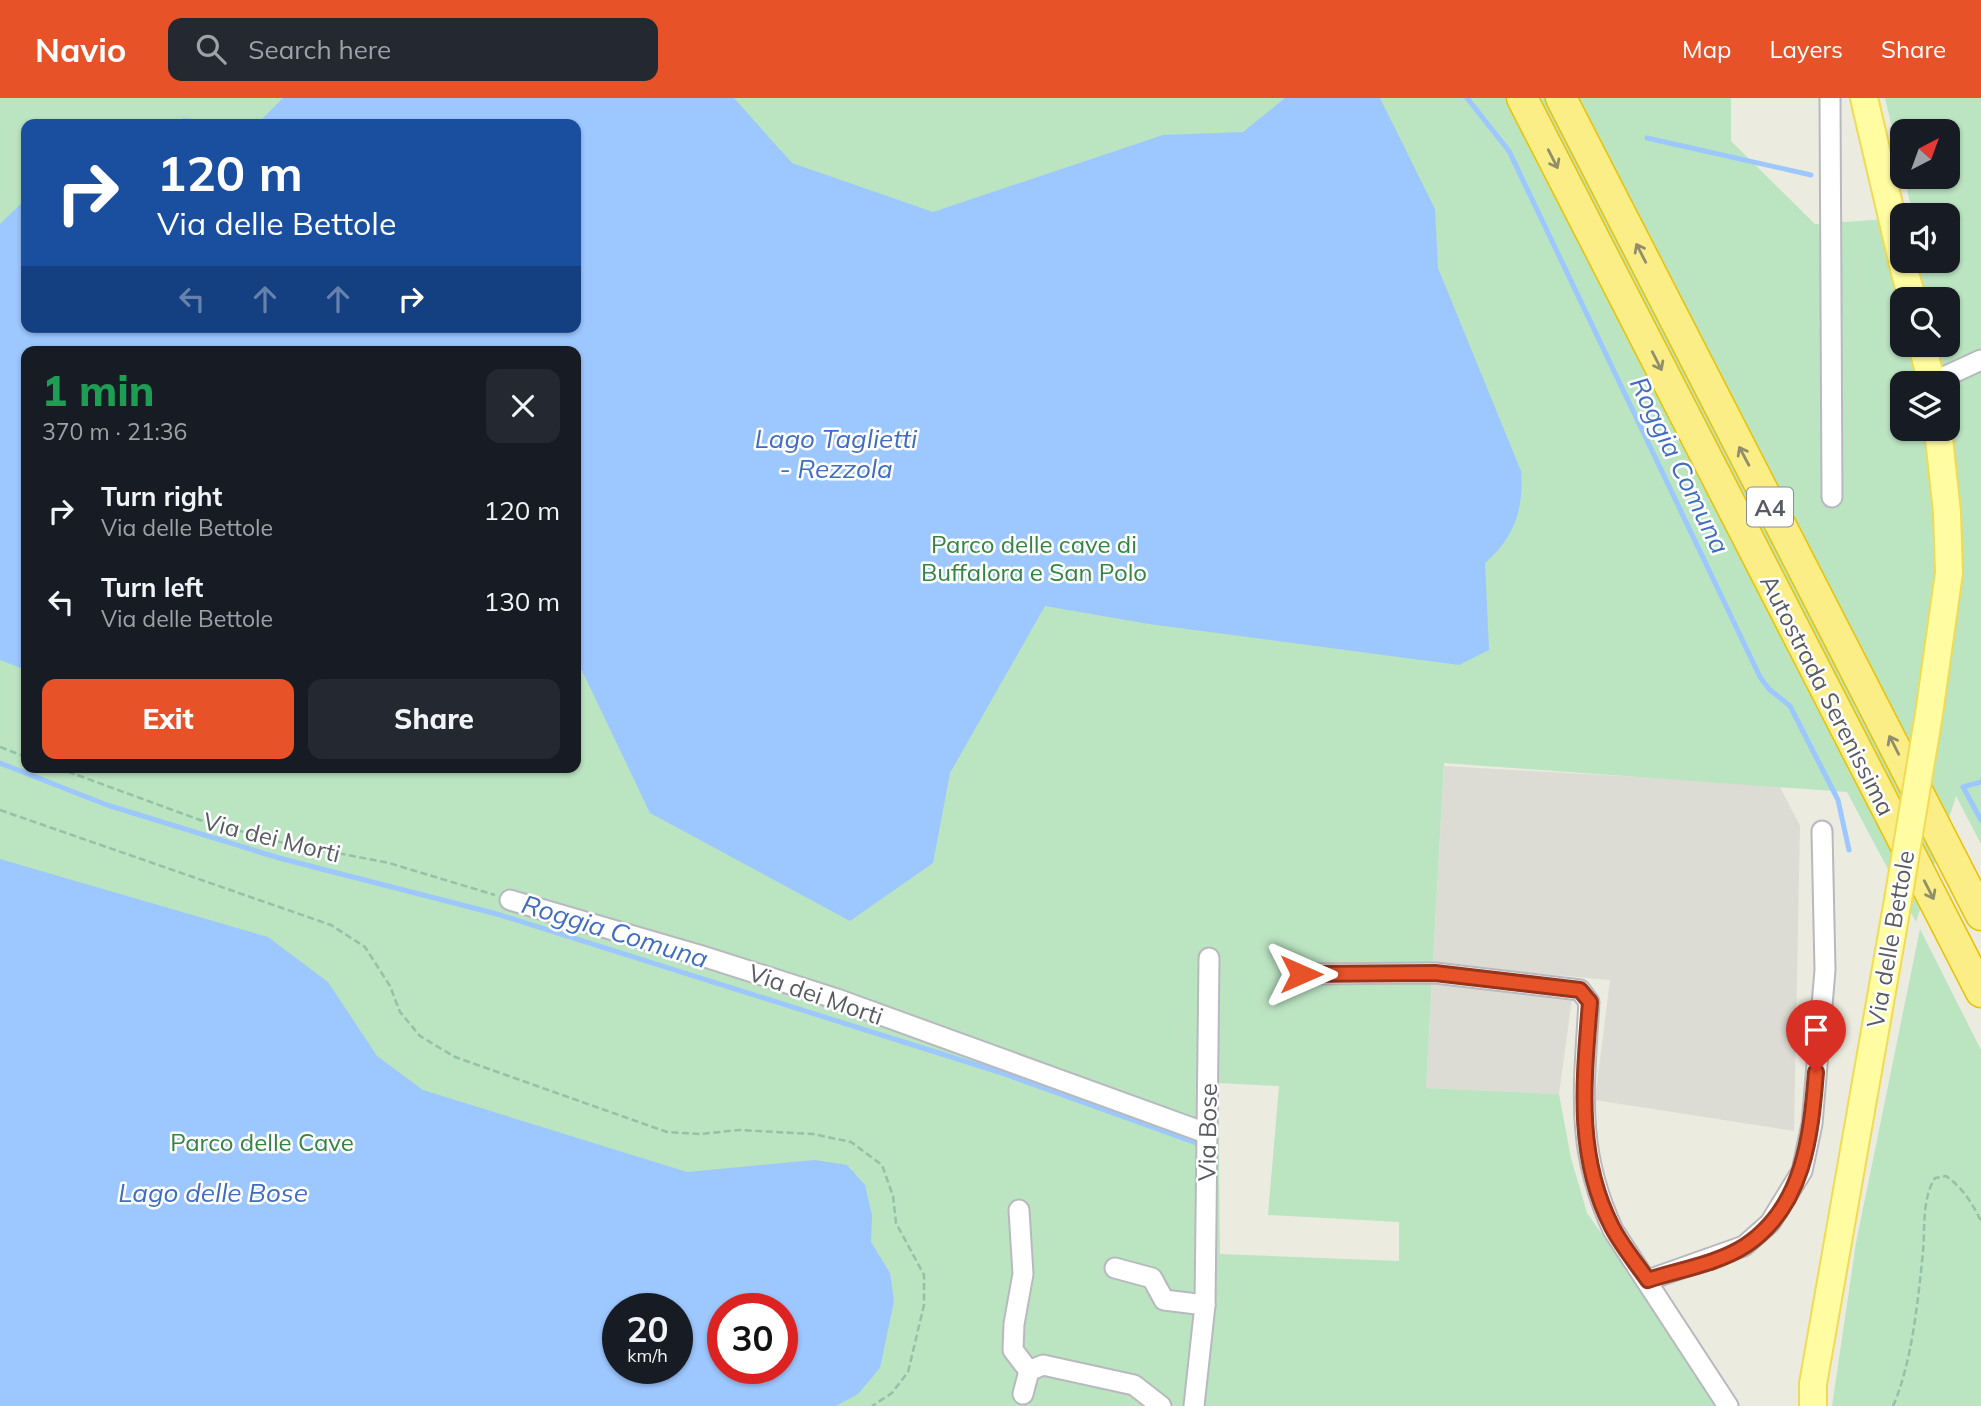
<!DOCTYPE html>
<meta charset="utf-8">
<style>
:root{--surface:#171b24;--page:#242831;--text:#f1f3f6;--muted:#9ea1a6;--accent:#e85229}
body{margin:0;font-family:Mulish,sans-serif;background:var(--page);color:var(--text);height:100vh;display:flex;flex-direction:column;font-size:26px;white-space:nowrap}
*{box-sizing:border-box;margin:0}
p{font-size:23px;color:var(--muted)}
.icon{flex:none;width:38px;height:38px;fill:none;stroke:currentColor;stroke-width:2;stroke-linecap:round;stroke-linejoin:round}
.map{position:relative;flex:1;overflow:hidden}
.panel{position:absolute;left:21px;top:248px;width:560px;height:427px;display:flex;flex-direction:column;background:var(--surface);border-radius:14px;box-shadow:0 2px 5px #0004}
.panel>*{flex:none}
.hud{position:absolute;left:21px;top:21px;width:560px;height:214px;border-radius:14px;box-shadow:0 2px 5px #0004;background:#1a4fa0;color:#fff;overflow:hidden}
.needle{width:46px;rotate:41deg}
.fabs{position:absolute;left:1890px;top:21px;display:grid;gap:14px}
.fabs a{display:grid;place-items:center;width:70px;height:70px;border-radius:14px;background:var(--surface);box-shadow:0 2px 5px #0004;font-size:35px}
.speed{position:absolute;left:602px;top:1195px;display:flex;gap:14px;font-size:35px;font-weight:700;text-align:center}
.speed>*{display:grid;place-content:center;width:91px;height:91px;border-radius:50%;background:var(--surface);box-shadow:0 2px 5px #0004;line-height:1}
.speed small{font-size:18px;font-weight:400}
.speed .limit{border:10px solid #d22;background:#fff;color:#111}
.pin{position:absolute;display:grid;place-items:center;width:60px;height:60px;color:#fff;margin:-72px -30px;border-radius:50% 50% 50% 0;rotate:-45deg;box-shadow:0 0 7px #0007}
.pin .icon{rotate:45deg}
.me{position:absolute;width:77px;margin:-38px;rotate:90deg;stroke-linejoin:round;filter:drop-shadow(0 0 5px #0008)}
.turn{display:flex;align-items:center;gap:24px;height:147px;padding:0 21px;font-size:32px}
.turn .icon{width:91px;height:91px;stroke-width:2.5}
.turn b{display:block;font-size:49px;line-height:60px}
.lanes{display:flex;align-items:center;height:66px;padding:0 21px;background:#0003;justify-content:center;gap:35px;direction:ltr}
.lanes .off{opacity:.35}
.round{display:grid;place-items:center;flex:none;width:74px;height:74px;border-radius:14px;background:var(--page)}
.summary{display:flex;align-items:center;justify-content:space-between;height:119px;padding:0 21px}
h1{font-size:42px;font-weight:800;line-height:52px;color:#1e9e55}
.button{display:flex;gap:14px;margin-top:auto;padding:14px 21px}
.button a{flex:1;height:80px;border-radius:14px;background:var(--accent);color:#fff;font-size:28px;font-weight:800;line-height:80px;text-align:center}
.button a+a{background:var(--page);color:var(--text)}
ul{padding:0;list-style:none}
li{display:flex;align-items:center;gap:21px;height:91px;padding:0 21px}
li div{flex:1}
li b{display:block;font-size:26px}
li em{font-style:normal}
header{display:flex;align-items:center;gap:42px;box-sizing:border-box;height:98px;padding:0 35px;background:var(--accent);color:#fff}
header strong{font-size:33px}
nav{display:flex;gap:38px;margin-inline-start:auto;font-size:24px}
.search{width:490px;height:63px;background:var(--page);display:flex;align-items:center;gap:18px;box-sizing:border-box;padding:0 24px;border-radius:14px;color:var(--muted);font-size:26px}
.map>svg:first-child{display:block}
.industrial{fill:#dcdcd4}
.green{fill:#bbe4c1;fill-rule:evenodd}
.water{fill:#9dc7ff;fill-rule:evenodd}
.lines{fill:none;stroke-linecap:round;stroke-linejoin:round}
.stream{stroke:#9dc7ff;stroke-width:5}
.minor-casing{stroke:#b8b9bf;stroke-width:23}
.major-casing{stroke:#f1da54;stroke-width:30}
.highway-casing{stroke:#ebc101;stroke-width:33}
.path{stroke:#94c2a7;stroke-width:2.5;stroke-dasharray:7 3.5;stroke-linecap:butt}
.minor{stroke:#fff;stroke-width:19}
.major{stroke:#fffca2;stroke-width:26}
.highway{stroke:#fcee86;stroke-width:30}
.major-bridge-casing{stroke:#f1da54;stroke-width:30;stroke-linecap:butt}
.major-bridge{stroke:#fffca2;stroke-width:26}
.oneway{stroke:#918e6e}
.route-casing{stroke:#97351b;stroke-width:18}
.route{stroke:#e85229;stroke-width:12}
.labels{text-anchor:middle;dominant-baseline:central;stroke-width:5;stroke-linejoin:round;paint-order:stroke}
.shield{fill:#fff;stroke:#8a8c90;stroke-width:2}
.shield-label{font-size:23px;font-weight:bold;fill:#585b61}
.park-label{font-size:24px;fill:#348443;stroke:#fff}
.street-label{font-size:24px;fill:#585b61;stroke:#fff}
.water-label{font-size:26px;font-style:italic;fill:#406dc1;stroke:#fff}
</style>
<header>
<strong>Navio</strong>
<div class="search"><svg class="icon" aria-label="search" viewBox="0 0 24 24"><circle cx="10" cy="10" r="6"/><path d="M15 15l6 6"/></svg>Search here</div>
<nav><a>Map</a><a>Layers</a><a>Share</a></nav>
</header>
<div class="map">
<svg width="1981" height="1308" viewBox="0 0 1981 1308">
<rect width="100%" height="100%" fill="#ecebe0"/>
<!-- industrial -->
<g class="industrial">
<polygon points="1444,668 1779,687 1800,728 1794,1033 1595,1002 1610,882 1433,866"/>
<polygon points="1432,885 1572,901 1559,996 1426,990"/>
</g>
<!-- green -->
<g class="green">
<path d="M0,0H1731V43L1815,126L1902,120V163H1948V117H1913L1904,79H1948V33H1902V72L1885,0H1981V746L1956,698L1916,824L1847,694L1444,665L1426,990L1559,996L1571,1060L1587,1115L1626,1170L1624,1172L1632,1173L1721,1308H0ZM26,26H576V229H26ZM1902,201H1948V247H1902ZM26,254H576V670H26ZM1902,285H1948V331H1902ZM1218,985L1279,988L1268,1117L1399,1124V1163L1220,1156ZM618,1211H677V1270H618ZM723,1211H782V1270H723Z"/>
<polygon points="1920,831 1981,952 1981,1308 1832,1308 1856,1145"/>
</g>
<!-- water -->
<g class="water">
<path d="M283,0H734L792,65L933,114L1163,37L1243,34L1285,0H1380L1435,111L1438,170L1521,373C1524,412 1514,440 1485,465L1489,552L1459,567L1149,526L1045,508L950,675L933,765L850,823L650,715L576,560V254H26V572L0,562V126L26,101V229H576V26H257Z"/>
<polygon points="184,20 238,26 171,26"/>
<path d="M0,761L268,839L328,884L377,958L423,992L687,1074L815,1062L847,1067L865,1087L872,1117L871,1144L890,1175L894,1203L880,1270L858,1296L836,1308H0ZM618,1211H677V1270H618ZM723,1211H782V1270H723Z"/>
</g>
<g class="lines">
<!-- stream -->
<g class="stream">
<polyline points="1467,0 1509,53 1760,579 1769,591 1790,608 1838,702 1849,752"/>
<polyline points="1647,40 1811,77"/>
<polyline points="0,665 107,707 279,760 497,816 999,974 1202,1047"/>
<polyline points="1981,684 1963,689 1981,722"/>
</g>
<!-- minor casing -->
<g class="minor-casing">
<g id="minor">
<polyline points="1830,0 1832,399"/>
<polyline points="1931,285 1981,262"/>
<polyline points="510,802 699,857 837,901 1206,1035"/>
<path d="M1301,876L1435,875L1580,892L1589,904C1584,991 1575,1050 1613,1132L1728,1308"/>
<polyline points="1019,1112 1023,1176 1014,1226 1013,1252 1029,1273"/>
<polyline points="1115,1170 1152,1180 1164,1202 1205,1207"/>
<polyline points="1648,1182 1744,1148 1770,1125 1802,1073 1812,1026 1825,872 1822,733"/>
<polyline points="1023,1296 1029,1273 1043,1267 1134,1287 1161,1308"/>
<polyline points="1194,1308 1205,1207 1209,860"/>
</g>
</g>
<!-- major casing -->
<g class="major-casing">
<g id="major">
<polyline points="1864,0 1902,162"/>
<polyline points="1902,163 1912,201"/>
<polyline points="1922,247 1932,285"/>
<polyline points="1929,616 1949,475 1947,414 1938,331"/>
<polyline points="1813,1308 1813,1286 1898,802"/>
</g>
</g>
<!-- highway casing -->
<g class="highway-casing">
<g id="highway">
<polyline points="1522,0 1981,894"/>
<polyline points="1561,0 1981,817"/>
</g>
</g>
<!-- path -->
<g class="path">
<polyline points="1949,297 1951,315"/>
<polyline points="0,649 26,659"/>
<polyline points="58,670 200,722 280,744 389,765 495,797"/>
<polyline points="0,712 331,827 365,849 390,888 400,914 420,938 455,959 667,1034 701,1036 739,1032 813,1036 851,1044 882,1067 893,1098 896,1125 924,1177 924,1207 908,1274 892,1295 872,1308"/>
<path d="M1893,1308C1912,1265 1918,1202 1923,1154C1925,1130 1922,1100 1935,1080L1946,1078C1963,1090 1972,1105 1981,1123"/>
</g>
<!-- minor -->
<use href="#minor" class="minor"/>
<!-- major -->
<use href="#major" class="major"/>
<!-- highway -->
<use href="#highway" class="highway"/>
<!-- major-bridge casing -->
<g class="major-bridge-casing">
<polyline id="major-bridge" points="1898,802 1929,616"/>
</g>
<!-- major-bridge -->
<use href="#major-bridge" class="major-bridge"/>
</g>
<!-- one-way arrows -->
<defs><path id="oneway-shaft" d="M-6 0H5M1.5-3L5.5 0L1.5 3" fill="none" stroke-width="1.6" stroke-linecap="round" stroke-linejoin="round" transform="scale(1.75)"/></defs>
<g class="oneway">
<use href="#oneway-shaft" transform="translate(1553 61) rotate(63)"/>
<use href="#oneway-shaft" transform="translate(1641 155) rotate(-117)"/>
<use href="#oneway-shaft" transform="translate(1657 263) rotate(63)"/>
<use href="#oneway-shaft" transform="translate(1744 358) rotate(-118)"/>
<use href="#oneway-shaft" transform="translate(1894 647) rotate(-117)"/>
<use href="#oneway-shaft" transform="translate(1929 792) rotate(63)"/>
</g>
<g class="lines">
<!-- route casing -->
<g class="route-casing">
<path id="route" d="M1301,876L1435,875L1580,892L1590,904C1584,982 1575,1057 1612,1129C1622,1148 1636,1165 1648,1182C1678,1172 1717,1166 1745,1148C1804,1109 1811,1038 1816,974"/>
</g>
<!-- route -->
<use href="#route" class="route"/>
</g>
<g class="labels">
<!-- shield labels -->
<rect class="shield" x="1747" y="389.5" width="46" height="39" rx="5"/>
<g class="shield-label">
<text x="1770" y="409">A4</text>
</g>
<!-- park labels -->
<g class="park-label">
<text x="1034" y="446">Parco delle cave di<tspan x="1034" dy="28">Buffalora e San Polo</tspan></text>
<text x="262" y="1044">Parco delle Cave</text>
</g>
<!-- street labels -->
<g class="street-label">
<text transform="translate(1828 597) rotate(63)">Autostrada Serenissima</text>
<text transform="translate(272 739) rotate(14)">Via dei Morti</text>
<text transform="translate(1890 841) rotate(-80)">Via delle Bettole</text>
<text transform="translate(816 896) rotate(19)">Via dei Morti</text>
<text transform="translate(1207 1034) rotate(-89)">Via Bose</text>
</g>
<!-- water labels -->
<g class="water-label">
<text x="836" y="340">Lago Taglietti<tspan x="836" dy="30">- Rezzola</tspan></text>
<text transform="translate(1680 367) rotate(64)">Roggia Comuna</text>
<text transform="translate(615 833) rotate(17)">Roggia Comuna</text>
<text x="213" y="1094">Lago delle Bose</text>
</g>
</g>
</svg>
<div class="fabs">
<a><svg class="needle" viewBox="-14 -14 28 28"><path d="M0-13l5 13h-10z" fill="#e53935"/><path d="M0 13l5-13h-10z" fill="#9ea1a6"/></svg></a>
<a><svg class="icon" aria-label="sound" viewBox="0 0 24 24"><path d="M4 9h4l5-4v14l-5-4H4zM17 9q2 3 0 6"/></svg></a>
<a><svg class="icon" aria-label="search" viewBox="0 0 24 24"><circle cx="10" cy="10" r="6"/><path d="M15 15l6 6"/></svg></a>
<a><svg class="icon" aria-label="layers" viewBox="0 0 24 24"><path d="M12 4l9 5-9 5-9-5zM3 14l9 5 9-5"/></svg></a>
</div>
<div class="speed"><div>20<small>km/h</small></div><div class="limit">30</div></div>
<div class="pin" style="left:1816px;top:974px;background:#d93025"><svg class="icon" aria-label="arrive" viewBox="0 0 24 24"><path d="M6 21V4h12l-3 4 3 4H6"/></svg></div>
<svg class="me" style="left:1301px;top:876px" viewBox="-20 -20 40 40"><path d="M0-17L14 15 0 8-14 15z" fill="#e85229" stroke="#fff" stroke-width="4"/></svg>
<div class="hud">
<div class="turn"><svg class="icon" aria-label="right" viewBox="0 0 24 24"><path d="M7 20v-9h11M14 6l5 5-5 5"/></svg><div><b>120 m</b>Via delle Bettole</div></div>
<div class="lanes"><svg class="icon off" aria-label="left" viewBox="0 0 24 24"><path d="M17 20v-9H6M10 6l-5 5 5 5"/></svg><svg class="icon off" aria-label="ahead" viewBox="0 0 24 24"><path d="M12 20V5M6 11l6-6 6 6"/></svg><svg class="icon off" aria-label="ahead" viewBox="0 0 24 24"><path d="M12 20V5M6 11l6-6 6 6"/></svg><svg class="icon" aria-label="right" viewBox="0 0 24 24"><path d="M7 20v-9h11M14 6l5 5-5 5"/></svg></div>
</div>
<section class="panel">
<div class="summary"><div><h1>1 min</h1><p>370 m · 21:36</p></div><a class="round"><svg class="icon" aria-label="close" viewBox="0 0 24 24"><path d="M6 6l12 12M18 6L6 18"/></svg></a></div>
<ul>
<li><svg class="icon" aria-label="right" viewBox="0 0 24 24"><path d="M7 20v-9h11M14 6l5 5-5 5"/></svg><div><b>Turn right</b><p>Via delle Bettole</p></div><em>120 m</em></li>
<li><svg class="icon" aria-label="left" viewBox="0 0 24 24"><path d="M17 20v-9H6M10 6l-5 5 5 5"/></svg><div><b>Turn left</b><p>Via delle Bettole</p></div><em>130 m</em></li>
</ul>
<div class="button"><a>Exit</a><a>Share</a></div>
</section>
</div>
